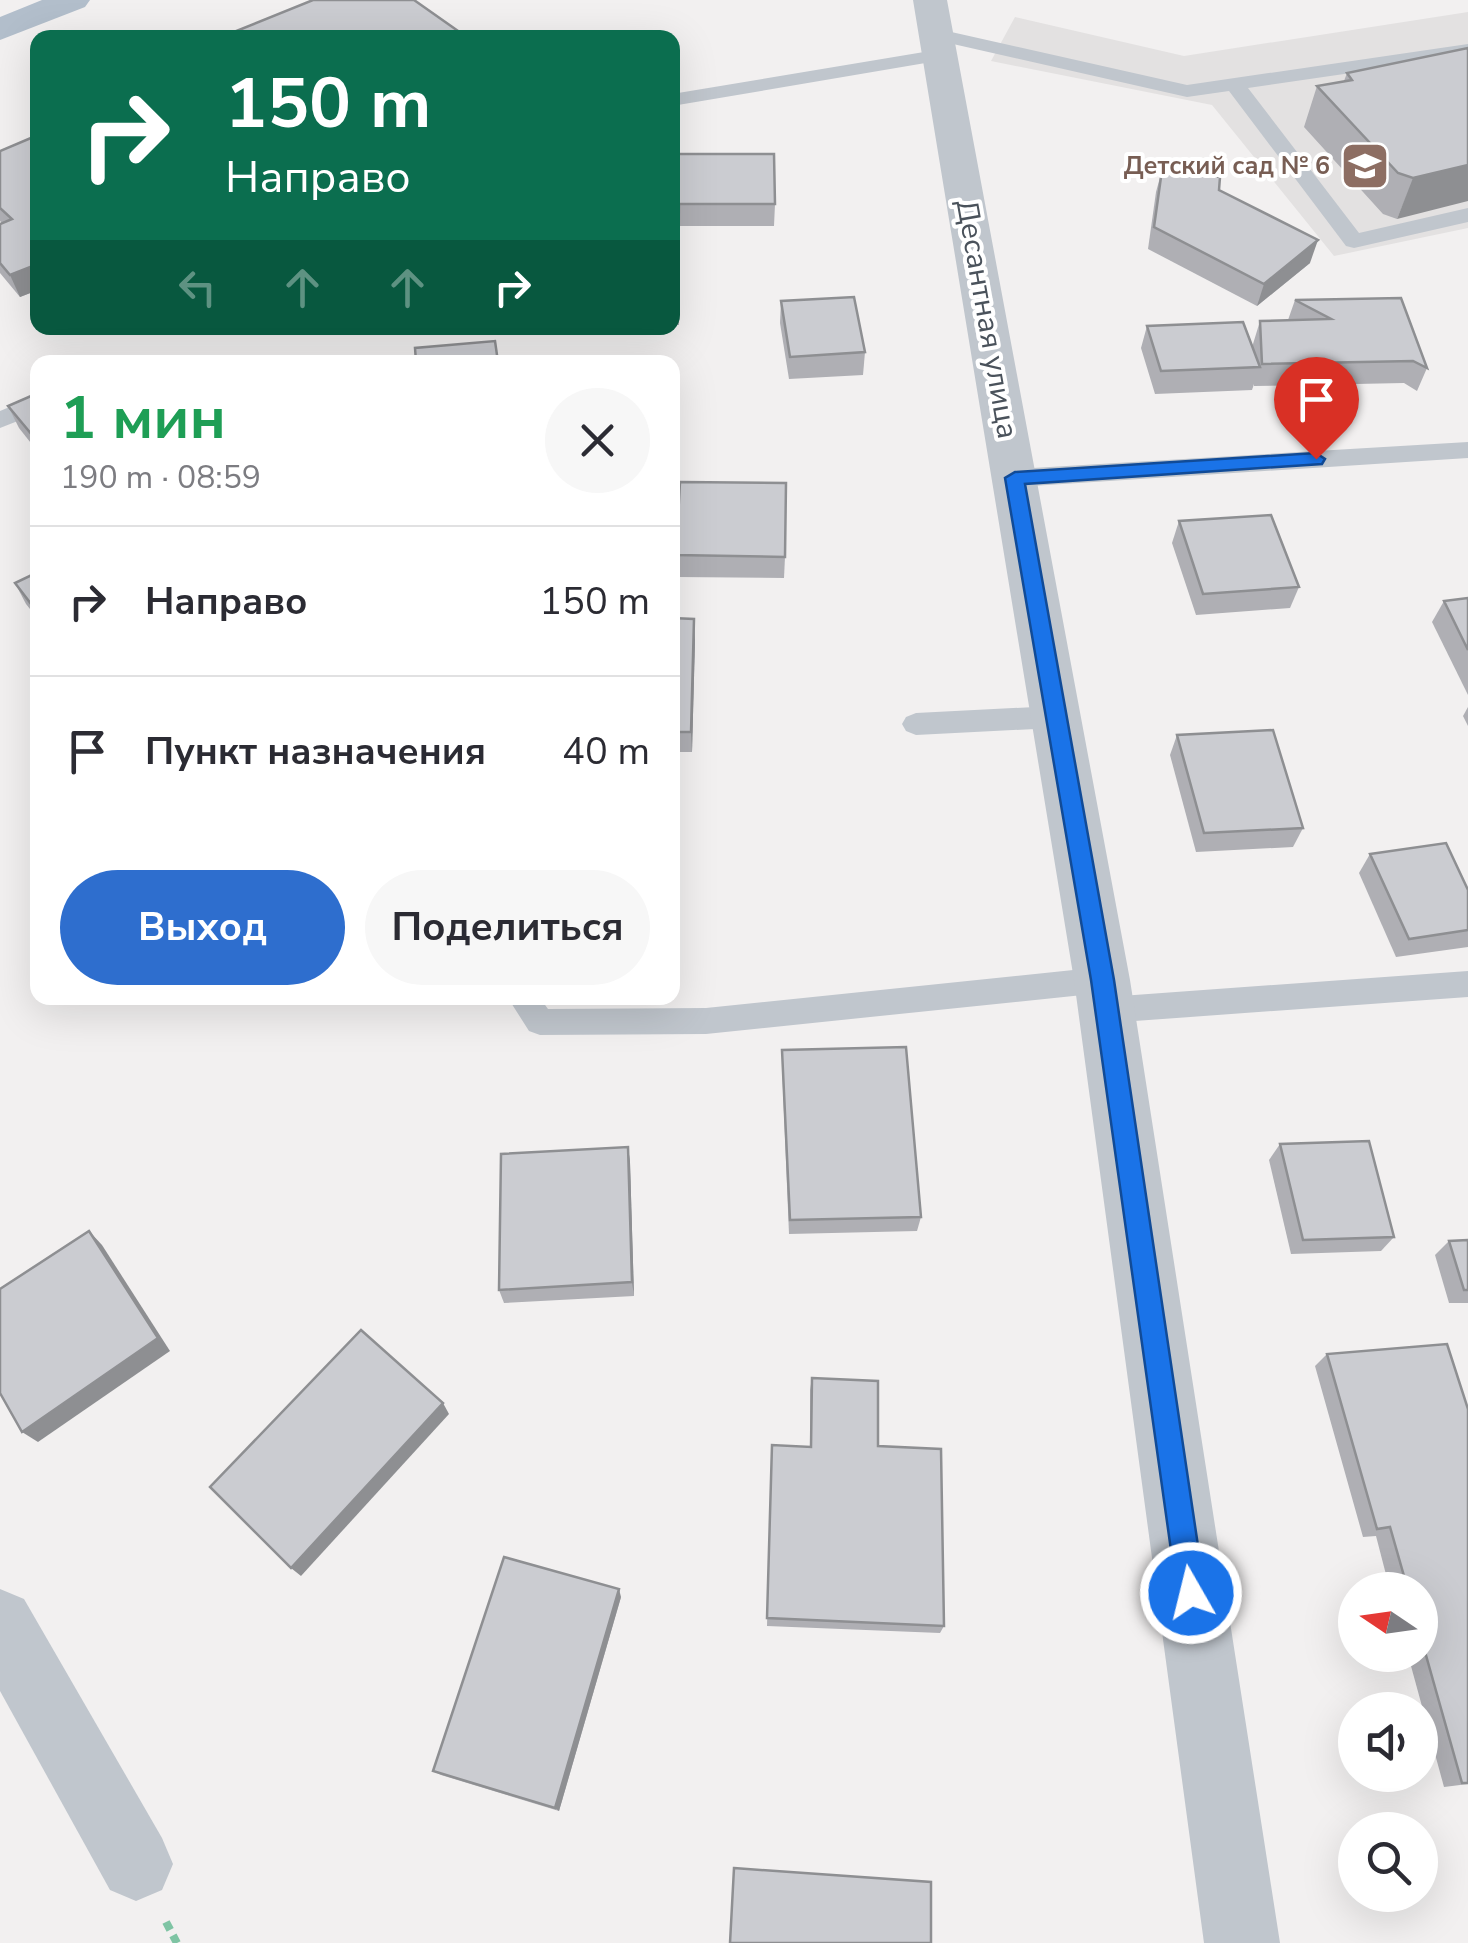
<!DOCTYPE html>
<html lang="ru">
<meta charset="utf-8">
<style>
:root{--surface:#fff;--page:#f7f7f7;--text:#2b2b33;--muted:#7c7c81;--line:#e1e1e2;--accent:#2e6ece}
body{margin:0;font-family:"Nunito Sans",sans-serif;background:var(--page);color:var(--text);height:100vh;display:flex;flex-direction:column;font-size:38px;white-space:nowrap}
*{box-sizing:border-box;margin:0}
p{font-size:32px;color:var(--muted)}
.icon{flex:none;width:55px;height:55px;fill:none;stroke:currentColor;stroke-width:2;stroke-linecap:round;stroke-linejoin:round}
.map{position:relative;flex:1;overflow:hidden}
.drawer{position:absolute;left:30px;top:355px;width:650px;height:650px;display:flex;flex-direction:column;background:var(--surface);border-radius:20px;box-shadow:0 10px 40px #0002}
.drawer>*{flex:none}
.hud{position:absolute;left:30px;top:30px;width:650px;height:305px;border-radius:20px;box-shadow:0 10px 40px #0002;background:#0b6e4f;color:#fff;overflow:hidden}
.needle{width:65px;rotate:283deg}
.controls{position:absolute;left:1338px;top:1572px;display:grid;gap:20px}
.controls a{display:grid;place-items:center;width:100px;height:100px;border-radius:50%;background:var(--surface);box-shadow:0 10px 40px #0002;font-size:50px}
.pin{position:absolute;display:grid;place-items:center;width:85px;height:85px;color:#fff;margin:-102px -42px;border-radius:50% 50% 50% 0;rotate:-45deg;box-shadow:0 0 10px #0007}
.pin .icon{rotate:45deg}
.me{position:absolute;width:110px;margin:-55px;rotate:352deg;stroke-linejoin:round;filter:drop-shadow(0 0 8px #0008)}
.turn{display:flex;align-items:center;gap:35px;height:210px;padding:0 30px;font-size:45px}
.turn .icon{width:130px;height:130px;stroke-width:2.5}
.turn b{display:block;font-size:70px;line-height:85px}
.lanes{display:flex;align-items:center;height:95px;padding:0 30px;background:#0003;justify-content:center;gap:50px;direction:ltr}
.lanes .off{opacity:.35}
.round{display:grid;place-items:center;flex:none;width:105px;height:105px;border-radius:52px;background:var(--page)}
.overview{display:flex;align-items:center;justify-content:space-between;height:170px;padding:0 30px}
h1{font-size:60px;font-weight:700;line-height:75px;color:#1e9e55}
.cta{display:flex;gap:20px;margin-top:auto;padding:20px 30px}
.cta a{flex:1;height:115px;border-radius:60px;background:var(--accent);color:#fff;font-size:40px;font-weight:700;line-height:115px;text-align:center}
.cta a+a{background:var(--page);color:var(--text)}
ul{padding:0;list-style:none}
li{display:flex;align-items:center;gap:30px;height:150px;padding:0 30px;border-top:2px solid var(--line)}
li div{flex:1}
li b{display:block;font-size:38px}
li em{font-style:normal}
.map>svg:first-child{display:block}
.education{fill:#e3e1e1}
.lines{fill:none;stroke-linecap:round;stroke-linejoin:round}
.path{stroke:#7fc4a4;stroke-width:8;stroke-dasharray:9 6;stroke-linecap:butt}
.service{fill:#c0c6cd;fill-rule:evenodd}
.minor{fill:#c0c6cd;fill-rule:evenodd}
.primary{fill:#b2becb;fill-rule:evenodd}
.wall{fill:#afafb4}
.shaded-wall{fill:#8e8f92}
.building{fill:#cbccd1;stroke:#8e8f92;stroke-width:2.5}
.route{fill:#1a73e8;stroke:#114b97;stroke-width:2.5}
.labels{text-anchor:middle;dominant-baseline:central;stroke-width:8;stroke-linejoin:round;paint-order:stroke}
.far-education-label{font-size:25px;font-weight:bold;fill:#785e54;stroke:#fff;text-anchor:end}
.street-label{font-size:30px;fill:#4a525b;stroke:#fff}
</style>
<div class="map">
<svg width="1468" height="1943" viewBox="0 0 1468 1943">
<rect width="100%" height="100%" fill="#f2f0f0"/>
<!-- education -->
<polygon class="education" points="1468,12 1468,228 1334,256 1212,105 991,61 1015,17 1184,56"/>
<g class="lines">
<!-- path -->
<polyline class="path" points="166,1922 177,1943"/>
<!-- service -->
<g class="service">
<polygon points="938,29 1187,85 1468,44 1468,56 1248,88 1359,233 1468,208 1468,222 1354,248 1346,246 1229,91 1187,97 931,39 928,35"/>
<polygon points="942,49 952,55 949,59 672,106 672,94"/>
<polygon points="38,395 38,413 0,428 0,411"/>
<polygon points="1468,442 1468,458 1015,487 1003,478 1015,469"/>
<polygon points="1055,706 1065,710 1069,717 1065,724 1055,728 916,735 906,731 902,724 906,717 916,713"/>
<polygon points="1102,967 1113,971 1117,980 1113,989 1102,993 706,1034 540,1035 529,1031 508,998 540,998 548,1009 706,1008"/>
<polygon points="1468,971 1468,997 1107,1023 1096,1019 1092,1010 1096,1001 1107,997"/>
</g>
<!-- minor -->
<g class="minor">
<polygon points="913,0 947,0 1130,980 1280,1943 1204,1943 1074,980"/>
<polygon points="0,1589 24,1599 162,1838 173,1864 162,1890 136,1901 110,1890 0,1691"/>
</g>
<!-- primary -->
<polygon class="primary" points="42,0 90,0 85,7 0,40 0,17"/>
</g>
<!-- wall -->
<g class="wall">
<polygon points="1468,48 1397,219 1383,214 1304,127 1317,86 1344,81 1347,73"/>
<polygon points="38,135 38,290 20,297 0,273 0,224 2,223 0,221 0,151"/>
<polygon points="672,154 775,204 774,226 680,226 679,325 672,325"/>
<polygon points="1162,170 1219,190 1310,263 1257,306 1148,249 1156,192"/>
<polygon points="1295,300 1427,368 1417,391 1404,383 1254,386 1254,384 1252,390 1155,394 1141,348 1147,326 1253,349 1253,344 1260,321 1288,320"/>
<polygon points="781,301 865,352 863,375 789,379 780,323"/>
<polygon points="38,393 38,452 19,428 8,406"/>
<polygon points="1179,521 1299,587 1290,608 1196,615 1172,543"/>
<polygon points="676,555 785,557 784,578 677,577"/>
<polygon points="38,572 38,619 26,604 15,583"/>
<polygon points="1468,598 1468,695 1432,622 1444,601"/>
<polygon points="672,618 695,640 692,752 672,752"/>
<polygon points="1468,707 1468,726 1463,716"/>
<polygon points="1177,735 1303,828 1293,847 1196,852 1170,755"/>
<polygon points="1370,854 1468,890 1468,947 1396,957 1359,873"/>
<polygon points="782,1050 921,1217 917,1231 789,1234 782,1066"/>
<polygon points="1280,1144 1394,1237 1381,1251 1291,1254 1269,1160"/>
<polygon points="628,1147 630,1162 634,1296 504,1303 499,1290"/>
<polygon points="1468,1240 1468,1303 1449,1303 1435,1255 1449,1241"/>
<polygon points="1327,1354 1468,1409 1468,1784 1444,1787 1408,1655 1420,1655 1420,1590 1390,1590 1376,1536 1363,1537 1315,1366"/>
<polygon points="812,1378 878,1446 944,1626 940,1633 767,1626 772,1445 810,1447 810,1390"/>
<polygon points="621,1597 559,1811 441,1775 433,1771"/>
</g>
<!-- shaded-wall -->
<g class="shaded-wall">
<polygon points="1468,165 1468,201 1397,219 1413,178"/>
<polygon points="679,204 680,226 679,325 678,303"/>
<polygon points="1318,240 1310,263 1257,306 1264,284"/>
<polygon points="38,264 38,290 20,297 10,275"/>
<polygon points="694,619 695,640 692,752 691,732"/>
<polygon points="628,1147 630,1162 634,1296 632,1282"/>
<polygon points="89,1231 102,1245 170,1351 38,1442 22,1432"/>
<polygon points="443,1403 449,1414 301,1576 291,1568"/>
<polygon points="619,1589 621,1597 559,1811 555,1808"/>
</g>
<!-- building -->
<g class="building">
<polygon points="313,0 414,0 468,38 219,38"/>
<polygon points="1468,48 1468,165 1413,178 1398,173 1317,86 1352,80 1347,73"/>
<polygon points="38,135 38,264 10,275 0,263 0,224 12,219 0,208 0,151"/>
<polygon points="672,154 774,154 775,204 679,204 678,303 672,303"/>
<polygon points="1162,170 1220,177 1219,190 1318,240 1264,284 1154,227"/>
<polygon points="854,297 865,352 790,357 781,301"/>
<polygon points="1401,298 1427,368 1413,361 1262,364 1260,321 1331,319 1295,300"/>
<polygon points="1243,322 1260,367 1161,371 1147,326"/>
<polygon points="495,341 498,362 416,362 415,348"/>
<polygon points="38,393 38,442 8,406"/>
<polygon points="680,482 786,483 785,557 676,555"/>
<polygon points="1271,515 1299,587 1203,594 1179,521"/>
<polygon points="38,572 38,613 15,583"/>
<polygon points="1468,598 1468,650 1444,601"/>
<polygon points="672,618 694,619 691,732 672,732"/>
<polygon points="1273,730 1303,828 1204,833 1177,735"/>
<polygon points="1446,843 1468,890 1468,930 1409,939 1370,854"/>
<polygon points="906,1047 921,1217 790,1220 782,1050"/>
<polygon points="1369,1141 1394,1237 1303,1240 1280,1144"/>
<polygon points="628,1147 632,1282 499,1290 501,1154"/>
<polygon points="89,1231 158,1338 22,1432 0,1393 0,1289"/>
<polygon points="1468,1240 1468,1290 1464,1290 1449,1241"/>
<polygon points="361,1330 443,1403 291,1568 210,1487"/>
<polygon points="1447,1344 1468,1409 1468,1783 1462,1783 1420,1634 1420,1590 1408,1590 1390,1527 1377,1529 1327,1354"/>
<polygon points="812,1378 878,1381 878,1446 941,1449 944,1626 767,1618 772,1445 811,1447"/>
<polygon points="504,1557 619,1589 555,1808 433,1771"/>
<polygon points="734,1868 931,1882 931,1943 730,1943"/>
</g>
<!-- route -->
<polygon class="route" points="1316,453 1325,459 1322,464 1025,484 1114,980 1205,1593 1201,1603 1191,1607 1181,1603 1177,1593 1091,980 1005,478 1015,472"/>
<!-- icons -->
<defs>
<g id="school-square" transform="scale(2.5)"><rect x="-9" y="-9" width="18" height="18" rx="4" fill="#8d6e63" stroke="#fff"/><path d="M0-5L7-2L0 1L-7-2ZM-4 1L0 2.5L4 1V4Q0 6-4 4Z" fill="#fff"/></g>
</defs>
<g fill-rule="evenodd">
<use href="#school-square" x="1365" y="166"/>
</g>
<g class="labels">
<!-- far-education labels -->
<g class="far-education-label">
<text x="1330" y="166">Детский сад № 6</text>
</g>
<!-- street labels -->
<g class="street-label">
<text transform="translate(987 319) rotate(80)">Десантная улица</text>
</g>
</g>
</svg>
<div class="controls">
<a><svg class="needle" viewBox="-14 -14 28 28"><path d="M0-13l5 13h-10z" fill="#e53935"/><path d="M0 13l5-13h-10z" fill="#7c7c81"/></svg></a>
<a><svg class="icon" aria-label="sound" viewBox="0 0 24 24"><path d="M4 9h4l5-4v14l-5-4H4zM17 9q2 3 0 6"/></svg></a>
<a><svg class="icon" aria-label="search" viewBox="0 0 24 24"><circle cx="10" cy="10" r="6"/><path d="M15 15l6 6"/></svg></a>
</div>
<div class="pin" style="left:1316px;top:459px;background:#d93025"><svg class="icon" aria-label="arrive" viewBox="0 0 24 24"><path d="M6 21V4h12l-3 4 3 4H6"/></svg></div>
<svg class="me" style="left:1191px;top:1593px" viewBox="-20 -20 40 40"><circle r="17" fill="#1a73e8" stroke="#fff" stroke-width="3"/><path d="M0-11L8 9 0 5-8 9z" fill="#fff"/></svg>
<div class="hud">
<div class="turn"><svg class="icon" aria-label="right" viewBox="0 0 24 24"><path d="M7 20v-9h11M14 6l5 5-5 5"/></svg><div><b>150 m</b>Направо</div></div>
<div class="lanes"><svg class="icon off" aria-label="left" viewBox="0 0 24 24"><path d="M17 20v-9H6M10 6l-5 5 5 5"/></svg><svg class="icon off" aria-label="ahead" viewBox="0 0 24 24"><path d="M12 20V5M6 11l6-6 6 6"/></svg><svg class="icon off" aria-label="ahead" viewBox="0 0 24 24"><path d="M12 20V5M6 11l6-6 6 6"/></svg><svg class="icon" aria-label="right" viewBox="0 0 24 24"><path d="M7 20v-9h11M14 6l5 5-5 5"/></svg></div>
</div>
<section class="drawer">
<div class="overview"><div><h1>1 мин</h1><p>190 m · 08:59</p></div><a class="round"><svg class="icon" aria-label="close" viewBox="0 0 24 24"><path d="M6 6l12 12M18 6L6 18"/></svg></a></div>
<ul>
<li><svg class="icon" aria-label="right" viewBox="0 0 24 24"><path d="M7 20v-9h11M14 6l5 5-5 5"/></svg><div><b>Направо</b></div><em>150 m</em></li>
<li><svg class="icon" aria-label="arrive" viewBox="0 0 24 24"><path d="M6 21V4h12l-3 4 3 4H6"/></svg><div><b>Пункт назначения</b></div><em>40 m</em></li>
</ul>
<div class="cta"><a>Выход</a><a>Поделиться</a></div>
</section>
</div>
